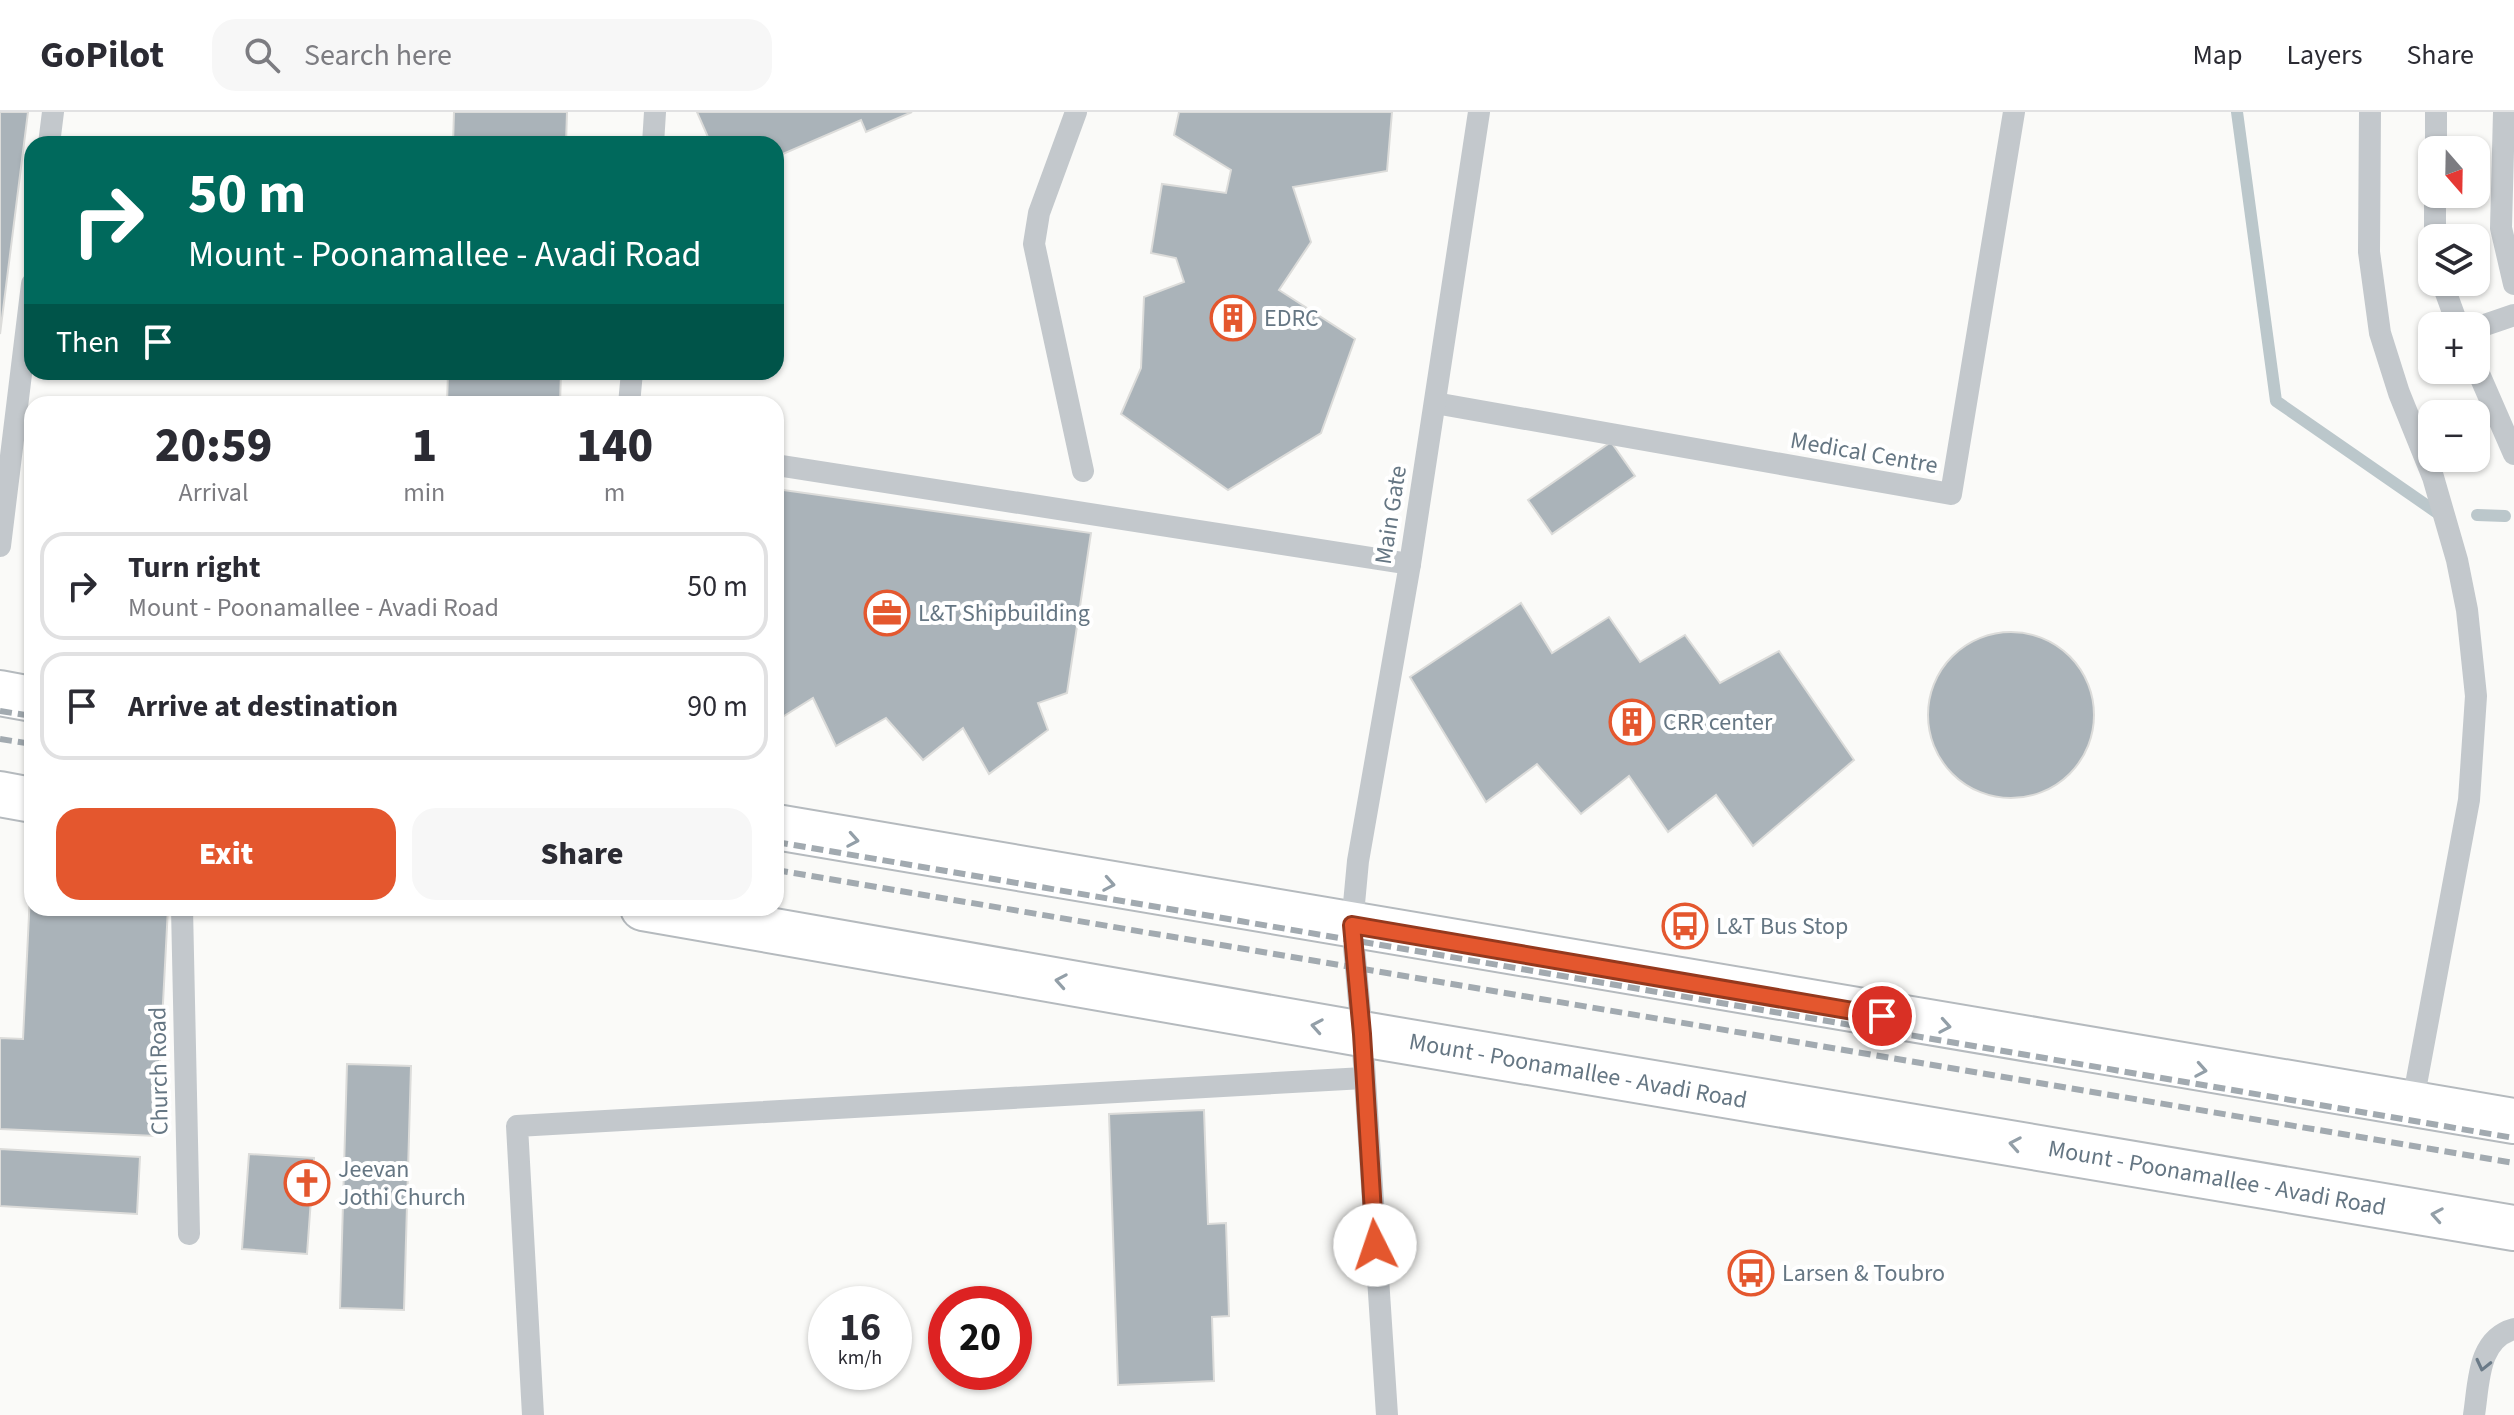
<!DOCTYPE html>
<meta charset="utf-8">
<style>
:root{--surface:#fff;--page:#f7f7f7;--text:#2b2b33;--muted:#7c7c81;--line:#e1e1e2;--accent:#e4572e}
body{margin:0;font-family:"Source Sans 3",sans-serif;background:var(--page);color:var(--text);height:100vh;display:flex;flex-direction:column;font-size:30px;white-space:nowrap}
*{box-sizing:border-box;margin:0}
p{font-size:26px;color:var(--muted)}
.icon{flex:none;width:44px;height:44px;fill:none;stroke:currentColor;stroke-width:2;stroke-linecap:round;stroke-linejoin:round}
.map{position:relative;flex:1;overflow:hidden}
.panel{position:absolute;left:24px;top:284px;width:760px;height:520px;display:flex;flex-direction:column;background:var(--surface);border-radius:24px;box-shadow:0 2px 6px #0004}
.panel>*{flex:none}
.top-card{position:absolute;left:24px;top:24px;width:760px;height:244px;border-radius:24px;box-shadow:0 2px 6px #0004;background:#00695c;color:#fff;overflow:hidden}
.needle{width:52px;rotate:160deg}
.controls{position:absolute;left:2418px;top:24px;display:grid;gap:16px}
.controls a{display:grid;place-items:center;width:72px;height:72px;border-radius:16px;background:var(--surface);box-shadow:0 2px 6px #0004;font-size:40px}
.speed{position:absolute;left:808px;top:1174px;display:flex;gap:16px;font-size:40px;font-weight:700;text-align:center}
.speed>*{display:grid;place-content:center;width:104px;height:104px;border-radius:50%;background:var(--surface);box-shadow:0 2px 6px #0004;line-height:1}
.speed small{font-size:20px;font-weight:400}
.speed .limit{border:12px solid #d22;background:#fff;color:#111}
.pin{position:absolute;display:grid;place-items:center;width:68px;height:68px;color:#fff;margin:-34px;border:4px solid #fff;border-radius:50%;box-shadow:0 2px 8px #0007}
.me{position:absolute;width:88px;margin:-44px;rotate:356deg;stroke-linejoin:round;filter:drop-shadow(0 0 6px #0008)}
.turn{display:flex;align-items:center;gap:28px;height:168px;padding:0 32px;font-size:36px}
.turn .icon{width:104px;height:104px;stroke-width:2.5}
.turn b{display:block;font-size:56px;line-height:68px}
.then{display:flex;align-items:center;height:76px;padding:0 32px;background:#0003;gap:16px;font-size:30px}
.eta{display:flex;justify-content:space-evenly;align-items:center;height:136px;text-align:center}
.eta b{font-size:48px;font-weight:800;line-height:56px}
.primary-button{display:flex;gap:16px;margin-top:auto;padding:16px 32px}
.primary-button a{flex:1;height:92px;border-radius:24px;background:var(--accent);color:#fff;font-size:32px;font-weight:800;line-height:92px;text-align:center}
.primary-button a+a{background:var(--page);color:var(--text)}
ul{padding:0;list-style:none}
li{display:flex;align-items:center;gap:24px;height:108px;margin:0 16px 12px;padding:0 16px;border:4px solid var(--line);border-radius:24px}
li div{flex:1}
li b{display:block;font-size:30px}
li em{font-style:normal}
header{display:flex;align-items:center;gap:48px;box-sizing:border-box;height:112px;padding:0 40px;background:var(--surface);border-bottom:2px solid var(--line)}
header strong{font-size:38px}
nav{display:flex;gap:44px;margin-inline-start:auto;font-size:28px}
.search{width:560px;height:72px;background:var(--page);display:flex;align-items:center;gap:20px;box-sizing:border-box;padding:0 28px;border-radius:24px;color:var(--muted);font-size:30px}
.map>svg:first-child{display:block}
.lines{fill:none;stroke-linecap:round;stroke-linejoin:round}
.stream{stroke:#bbc7cb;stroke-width:12}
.building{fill:#aab3b9;stroke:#dcdcda;stroke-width:2}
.primary-casing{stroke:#b5babe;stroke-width:48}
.lane{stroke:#c3c8cc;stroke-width:22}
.primary{stroke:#fff;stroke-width:44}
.rail{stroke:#a2aab0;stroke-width:6;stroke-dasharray:12 6;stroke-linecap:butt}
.oneway{stroke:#939fa8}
.oneway2{stroke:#6a7a87}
.route-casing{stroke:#94391e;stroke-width:20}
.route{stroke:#e4572e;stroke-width:14}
.labels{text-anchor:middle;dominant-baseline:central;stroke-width:8;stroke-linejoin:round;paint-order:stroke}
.poi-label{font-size:24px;fill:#657683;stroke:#fff;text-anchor:start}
.street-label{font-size:24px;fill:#657683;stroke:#fff}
</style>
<header>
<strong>GoPilot</strong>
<div class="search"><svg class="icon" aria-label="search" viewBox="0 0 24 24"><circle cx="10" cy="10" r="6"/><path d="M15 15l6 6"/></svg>Search here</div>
<nav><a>Map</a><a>Layers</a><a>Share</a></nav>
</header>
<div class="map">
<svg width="2514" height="1303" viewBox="0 0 2514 1303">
<rect width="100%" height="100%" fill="#fafaf8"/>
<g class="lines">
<!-- stream -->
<g class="stream">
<polyline points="2237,0 2276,289 2439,402"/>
<polyline points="2477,403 2505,404"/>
</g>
</g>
<!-- building -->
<g class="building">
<polygon points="0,0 28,0 0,222"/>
<polygon points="454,0 567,0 566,32 453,32"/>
<polygon points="697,0 912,0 866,20 861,8 776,45 776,32 711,32"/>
<polygon points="1179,0 1392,0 1387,59 1293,75 1311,130 1279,178 1355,227 1321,321 1228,378 1121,302 1141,256 1144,185 1184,170 1176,146 1151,141 1162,72 1226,81 1231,58 1174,23"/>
<polygon points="448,260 561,260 560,292 447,292"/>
<polygon points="1611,330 1635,364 1552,422 1528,388"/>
<polygon points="776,377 1091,421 1067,581 1038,591 1048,618 989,662 963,616 923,648 886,606 836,634 813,586 776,609"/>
<polygon points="1521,491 1552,541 1609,505 1640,550 1685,523 1720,571 1779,539 1854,648 1753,734 1716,683 1668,720 1629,664 1581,702 1537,652 1486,690 1410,565"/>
<circle cx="2011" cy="603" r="83"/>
<polygon points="30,782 32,796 168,796 156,1024 0,1017 0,926 23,927"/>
<polygon points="347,952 411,954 404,1198 340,1196"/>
<polygon points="1204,998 1208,1112 1226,1111 1229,1204 1212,1205 1214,1269 1118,1273 1109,1002"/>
<polygon points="0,1037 140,1045 137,1102 0,1094"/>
<polygon points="249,1042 314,1046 307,1142 242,1137"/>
</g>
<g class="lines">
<!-- primary casing -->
<g class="primary-casing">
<g id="primary">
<polyline points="0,581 32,587"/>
<polyline points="0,682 32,688"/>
<polyline points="776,715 2514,1009"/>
<polyline points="643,796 1362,922 2514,1116"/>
</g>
</g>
<!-- lane -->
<g class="lane">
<polyline points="1076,0 1039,101 1034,132 1083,359"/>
<polyline points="2370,0 2369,140 2380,221 2399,281 2433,365 2457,448 2467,498 2476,584 2469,688 2412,994"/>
<polyline points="2504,0 2501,116 2514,172"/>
<polyline points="49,32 53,0"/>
<polyline points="653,32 655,0"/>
<polyline points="2436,38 2436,0"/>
<polyline points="2435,82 2435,126"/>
<polyline points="2442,170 2458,214"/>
<polyline points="2476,216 2514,203"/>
<polyline points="2476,255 2514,342"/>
<polyline points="1435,291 1951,382 2014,0"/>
<polyline points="629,292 632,260"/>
<polyline points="776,353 1410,452"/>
<polyline points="0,434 32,172"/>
<polyline points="182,796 189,1122"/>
<polyline points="533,1303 517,1014 1364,966"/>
<polyline points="1387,1303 1362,922 1352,813 1358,749 1410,452 1479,0"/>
<path d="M2474,1303C2479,1272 2477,1227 2514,1217"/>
</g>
<!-- primary -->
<use href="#primary" class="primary"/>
<!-- rail -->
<g class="rail">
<polyline points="0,599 32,604"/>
<polyline points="0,627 32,632"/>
<polyline points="776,730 2514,1026"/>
<polyline points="776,758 2514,1051"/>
</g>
</g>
<!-- one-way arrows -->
<defs><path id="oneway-chevron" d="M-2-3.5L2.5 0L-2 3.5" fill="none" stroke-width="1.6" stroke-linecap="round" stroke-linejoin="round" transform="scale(2)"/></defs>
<g class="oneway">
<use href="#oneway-chevron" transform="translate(853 728) rotate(10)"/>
<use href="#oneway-chevron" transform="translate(1109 772) rotate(10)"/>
<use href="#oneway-chevron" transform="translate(1061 869) rotate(-170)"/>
<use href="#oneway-chevron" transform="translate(1317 914) rotate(-170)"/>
<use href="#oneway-chevron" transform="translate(1945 914) rotate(10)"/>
<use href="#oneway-chevron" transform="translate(2201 958) rotate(10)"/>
<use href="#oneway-chevron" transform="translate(2015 1032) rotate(-170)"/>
<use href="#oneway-chevron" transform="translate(2437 1103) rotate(-170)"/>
</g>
<use class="oneway2" href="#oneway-chevron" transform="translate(2483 1253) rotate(103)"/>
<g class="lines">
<!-- route casing -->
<g class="route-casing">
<polyline id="route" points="1375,1133 1362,922 1352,813 1882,904"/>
</g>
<!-- route -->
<use href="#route" class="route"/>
</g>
<!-- icons -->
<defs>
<g id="building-ring" transform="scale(2.3)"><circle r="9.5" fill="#fff" stroke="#e4572e" stroke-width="1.5"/><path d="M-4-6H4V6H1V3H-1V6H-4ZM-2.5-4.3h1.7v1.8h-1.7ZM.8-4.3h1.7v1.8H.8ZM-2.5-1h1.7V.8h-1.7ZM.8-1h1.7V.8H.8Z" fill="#e4572e"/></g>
<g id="office-ring" transform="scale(2.3)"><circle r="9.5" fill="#fff" stroke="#e4572e" stroke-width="1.5"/><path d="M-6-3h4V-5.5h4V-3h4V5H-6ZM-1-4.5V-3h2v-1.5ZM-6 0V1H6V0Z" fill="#e4572e"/></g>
<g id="bus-ring" transform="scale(2.3)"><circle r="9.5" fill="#fff" stroke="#e4572e" stroke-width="1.5"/><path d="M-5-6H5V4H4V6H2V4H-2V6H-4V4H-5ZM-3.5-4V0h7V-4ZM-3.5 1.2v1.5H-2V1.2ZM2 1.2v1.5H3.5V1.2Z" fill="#e4572e"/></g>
<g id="church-ring" transform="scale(2.3)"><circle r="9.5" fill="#fff" stroke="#e4572e" stroke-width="1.5"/><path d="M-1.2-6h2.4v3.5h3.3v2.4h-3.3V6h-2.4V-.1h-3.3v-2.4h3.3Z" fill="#e4572e"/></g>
</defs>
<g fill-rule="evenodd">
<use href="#building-ring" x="1233" y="206"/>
<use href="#office-ring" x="887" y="501"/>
<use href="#building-ring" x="1632" y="610"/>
<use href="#bus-ring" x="1685" y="814"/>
<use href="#church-ring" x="307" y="1071"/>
<use href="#bus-ring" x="1751" y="1161"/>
</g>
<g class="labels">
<!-- poi labels -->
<g class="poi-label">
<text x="1264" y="206">EDRC</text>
<text x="918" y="501">L&amp;T Shipbuilding</text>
<text x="1663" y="610">CRR center</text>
<text x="1716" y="814">L&amp;T Bus Stop</text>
<text x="338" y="1057">Jeevan<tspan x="338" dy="28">Jothi Church</tspan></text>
<text x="1782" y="1161">Larsen &amp; Toubro</text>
</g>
<!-- street labels -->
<g class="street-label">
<text transform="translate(1864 341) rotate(10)">Medical Centre</text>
<text transform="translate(1391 403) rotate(-81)">Main Gate</text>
<text transform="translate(159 959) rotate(-91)">Church Road</text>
<text transform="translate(1578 959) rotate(10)">Mount - Poonamallee - Avadi Road</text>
<text transform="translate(2217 1066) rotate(10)">Mount - Poonamallee - Avadi Road</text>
</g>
</g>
</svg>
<div class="controls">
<a><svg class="needle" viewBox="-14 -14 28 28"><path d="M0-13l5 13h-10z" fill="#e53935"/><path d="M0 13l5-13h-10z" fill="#7c7c81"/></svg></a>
<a><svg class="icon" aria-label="layers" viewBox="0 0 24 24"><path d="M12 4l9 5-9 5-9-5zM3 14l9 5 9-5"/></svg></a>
<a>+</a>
<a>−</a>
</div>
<div class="speed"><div>16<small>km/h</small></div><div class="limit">20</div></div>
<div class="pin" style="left:1882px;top:904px;background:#d93025"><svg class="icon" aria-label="arrive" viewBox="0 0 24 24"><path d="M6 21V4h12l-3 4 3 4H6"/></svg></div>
<svg class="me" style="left:1375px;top:1133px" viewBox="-20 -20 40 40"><circle r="19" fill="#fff"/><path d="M0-13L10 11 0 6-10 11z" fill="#e4572e"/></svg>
<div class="top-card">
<div class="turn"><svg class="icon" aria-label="right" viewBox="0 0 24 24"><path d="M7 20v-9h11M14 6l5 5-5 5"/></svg><div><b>50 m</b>Mount - Poonamallee - Avadi Road</div></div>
<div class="then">Then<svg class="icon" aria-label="arrive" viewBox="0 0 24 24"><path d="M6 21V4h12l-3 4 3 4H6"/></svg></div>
</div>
<section class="panel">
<div class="eta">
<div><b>20:59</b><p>Arrival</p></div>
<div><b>1</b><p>min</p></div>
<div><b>140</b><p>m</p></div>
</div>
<ul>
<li><svg class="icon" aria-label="right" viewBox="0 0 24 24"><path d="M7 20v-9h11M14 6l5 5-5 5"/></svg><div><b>Turn right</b><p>Mount - Poonamallee - Avadi Road</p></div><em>50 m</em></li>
<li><svg class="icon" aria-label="arrive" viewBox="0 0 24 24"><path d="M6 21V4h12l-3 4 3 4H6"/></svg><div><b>Arrive at destination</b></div><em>90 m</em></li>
</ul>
<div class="primary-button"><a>Exit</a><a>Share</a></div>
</section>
</div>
